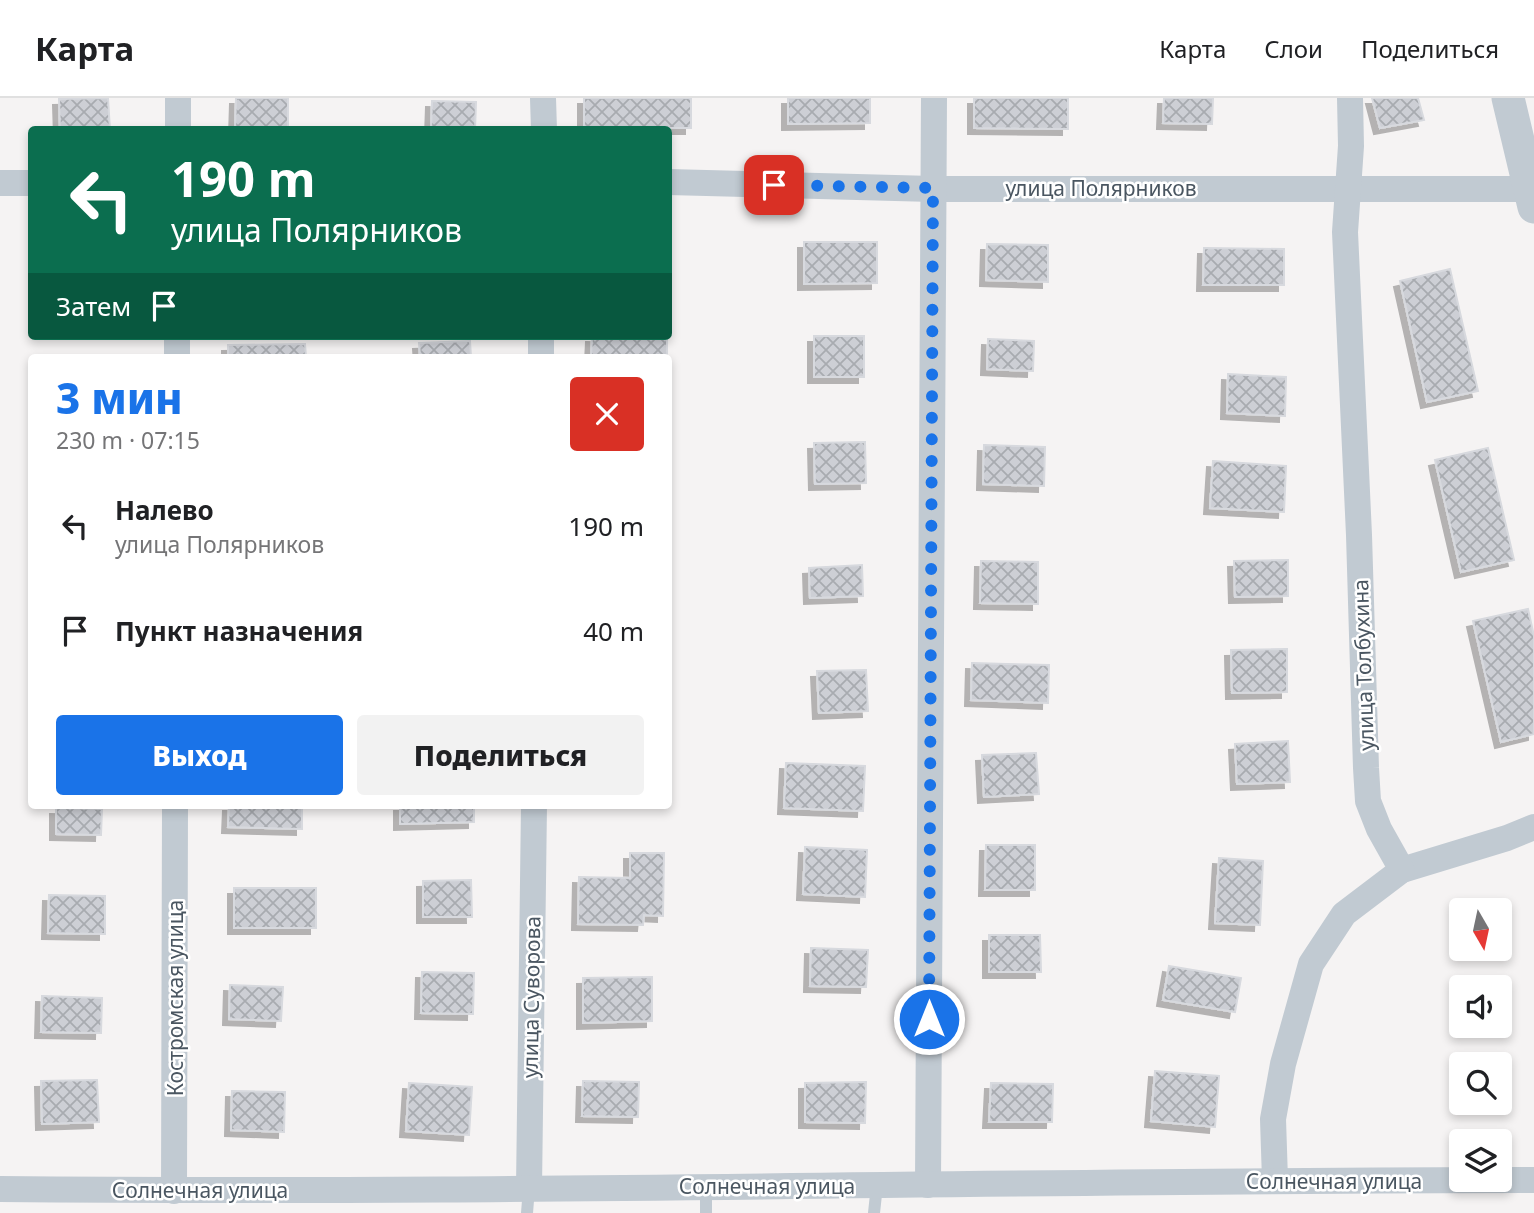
<!DOCTYPE html>
<html lang="ru">
<meta charset="utf-8">
<style>
:root{--surface:#fff;--page:#f2f2f2;--text:#202124;--muted:#757577;--line:#e0e0e0;--accent:#1a73e8}
body{margin:0;font-family:"Noto Sans",sans-serif;background:var(--page);color:var(--text);height:100vh;display:flex;flex-direction:column;font-size:26px;white-space:nowrap}
*{box-sizing:border-box;margin:0}
p{font-size:23px;color:var(--muted)}
.icon{flex:none;width:38px;height:38px;fill:none;stroke:currentColor;stroke-width:2;stroke-linecap:round;stroke-linejoin:round}
.map{position:relative;flex:1;overflow:hidden}
.side{position:absolute;left:28px;top:256px;width:644px;height:455px;display:flex;flex-direction:column;background:var(--surface);border-radius:7px;box-shadow:0 4px 10px #0003}
.side>*{flex:none}
.guide{position:absolute;left:28px;top:28px;width:644px;height:214px;border-radius:7px;box-shadow:0 4px 10px #0003;background:#0b6e4f;color:#fff;overflow:hidden}
.needle{width:46px;rotate:171deg}
.buttons{position:absolute;left:1449px;top:800px;display:grid;gap:14px}
.buttons a{display:grid;place-items:center;width:63px;height:63px;border-radius:7px;background:var(--surface);box-shadow:0 4px 10px #0003;font-size:35px}
.pin{position:absolute;display:grid;place-items:center;width:60px;height:60px;color:#fff;margin:-30px;border-radius:14px;box-shadow:0 4px 10px #0006}
.me{position:absolute;width:77px;margin:-38px;rotate:0deg;stroke-linejoin:round;filter:drop-shadow(0 0 5px #0008)}
.turn{display:flex;align-items:center;gap:24px;height:147px;padding:0 28px;font-size:32px}
.turn .icon{width:91px;height:91px;stroke-width:2.5}
.turn b{display:block;font-size:49px;line-height:60px}
.then{display:flex;align-items:center;height:66px;padding:0 28px;background:#0003;gap:14px;font-size:26px}
.round{display:grid;place-items:center;flex:none;width:74px;height:74px;border-radius:7px;background:var(--page)}
.head{display:flex;align-items:center;justify-content:space-between;height:119px;padding:0 28px}
h1{font-size:42px;font-weight:800;line-height:52px;color:var(--accent)}
.cta{display:flex;gap:14px;margin-top:auto;padding:14px 28px}
.cta a{flex:1;height:80px;border-radius:7px;background:var(--accent);color:#fff;font-size:28px;font-weight:800;line-height:80px;text-align:center}
.cta a+a{background:var(--page);color:var(--text)}
ul{padding:0;list-style:none}
li{display:flex;align-items:center;gap:21px;height:105px;padding:0 28px}
li div{flex:1}
li b{display:block;font-size:26px}
li em{font-style:normal}
header{display:flex;align-items:center;gap:42px;box-sizing:border-box;height:98px;padding:0 35px;background:var(--surface);border-bottom:2px solid var(--line)}
header strong{font-size:33px}
nav{display:flex;gap:38px;margin-inline-start:auto;font-size:24px}
.map>svg:first-child{display:block}
.building{fill:url(#building-cross-hatch);stroke:#d7d9de;stroke-width:2;filter:url(#shadow)}
.lines{fill:none;stroke-linecap:round;stroke-linejoin:round}
.service{stroke:#c1cad2;stroke-width:12}
.minor{stroke:#c1cad2;stroke-width:26}
.tertiary{stroke:#c1cad2;stroke-width:33}
.route{stroke:#1a73e8;stroke-width:12;stroke-dasharray:0 21.6}
.labels{text-anchor:middle;dominant-baseline:central;stroke-width:5;stroke-linejoin:round;paint-order:stroke}
.street-label{font-size:21px;fill:#4a5661;stroke:#fff}
</style>
<header>
<strong>Карта</strong>
<nav><a>Карта</a><a>Слои</a><a>Поделиться</a></nav>
</header>
<div class="map">
<svg width="1534" height="1115" viewBox="0 0 1534 1115">
<defs>
<pattern id="building-cross-hatch" width="8" height="8" patternUnits="userSpaceOnUse" patternTransform="scale(1.75)"><rect width="8" height="8" fill="#cdcfd5"/><path d="M0 0l8 8M0 8l8-8" fill="none" stroke="#a8abb0"/></pattern>
<filter id="shadow"><feDropShadow dx="-6" dy="6" stdDeviation="0" flood-color="#0004"/></filter>
</defs>
<rect width="100%" height="100%" fill="#f5f3f3"/>
<!-- building -->
<g class="building">
<polygon points="108,0 110,32 60,32 59,1"/>
<polygon points="236,0 288,0 288,32 235,32"/>
<rect x="584" y="0" width="107" height="30"/>
<polygon points="788,0 870,0 870,25 788,26"/>
<polygon points="974,0 1068,0 1068,31 974,30"/>
<polygon points="1164,0 1213,0 1212,26 1163,25"/>
<polygon points="1372,0 1418,0 1424,22 1380,30"/>
<polygon points="432,3 476,4 475,32 431,32"/>
<polygon points="804,144 877,144 877,185 804,186"/>
<polygon points="987,146 1048,147 1048,184 986,182"/>
<polygon points="1204,150 1284,151 1284,187 1203,187"/>
<polygon points="1450,171 1478,293 1427,304 1400,183"/>
<polygon points="592,238 667,240 667,259 591,259"/>
<rect x="814" y="238" width="50" height="41"/>
<polygon points="988,241 1034,243 1033,273 987,271"/>
<polygon points="470,243 471,259 420,259 419,245"/>
<polygon points="305,246 306,259 228,259 228,247"/>
<polygon points="1228,276 1286,279 1285,318 1227,315"/>
<polygon points="865,344 866,385 815,386 814,345"/>
<polygon points="984,347 1045,349 1044,388 983,386"/>
<polygon points="1488,350 1514,462 1461,474 1435,362"/>
<polygon points="1213,363 1286,368 1284,414 1210,410"/>
<polygon points="1288,462 1288,498 1235,499 1234,463"/>
<polygon points="981,463 1038,464 1038,506 980,505"/>
<polygon points="862,467 863,498 810,500 809,470"/>
<polygon points="1528,511 1534,538 1534,636 1501,644 1473,523"/>
<polygon points="1287,551 1287,594 1232,595 1231,552"/>
<polygon points="972,565 1049,567 1048,605 971,602"/>
<polygon points="866,572 868,613 819,615 817,573"/>
<polygon points="1288,643 1290,684 1237,686 1235,646"/>
<polygon points="1036,655 1039,696 984,699 982,657"/>
<polygon points="786,665 865,668 863,713 784,710"/>
<polygon points="229,707 302,707 302,731 228,729"/>
<polygon points="400,707 474,707 474,724 400,726"/>
<polygon points="56,710 102,711 101,737 56,736"/>
<polygon points="986,747 1035,747 1035,792 985,792"/>
<polygon points="805,749 867,752 865,799 803,796"/>
<polygon points="630,755 664,755 663,818 644,817 643,827 578,826 579,779 630,780"/>
<polygon points="1219,760 1263,763 1260,827 1215,825"/>
<polygon points="471,782 472,819 423,819 423,783"/>
<rect x="234" y="790" width="82" height="40"/>
<polygon points="49,797 105,798 105,836 48,835"/>
<polygon points="989,837 1040,837 1041,874 989,874"/>
<polygon points="811,850 868,852 866,889 810,888"/>
<polygon points="1169,868 1241,880 1235,914 1163,902"/>
<polygon points="422,874 474,875 473,916 421,915"/>
<polygon points="652,879 652,923 583,925 583,880"/>
<polygon points="230,887 283,889 281,923 229,921"/>
<polygon points="42,898 102,900 101,935 41,934"/>
<polygon points="1155,973 1219,978 1215,1029 1151,1023"/>
<polygon points="97,982 99,1024 42,1026 41,983"/>
<polygon points="583,983 639,984 638,1019 582,1018"/>
<polygon points="866,984 865,1025 805,1024 805,985"/>
<polygon points="409,985 472,989 469,1037 406,1033"/>
<polygon points="991,985 1053,986 1052,1024 989,1024"/>
<polygon points="232,993 285,994 284,1034 231,1032"/>
</g>
<g class="lines">
<!-- service -->
<g class="service">
<polyline points="706,1088 706,1115"/>
<polyline points="527,1115 529,1090"/>
<polyline points="874,1115 877,1087"/>
</g>
<!-- minor -->
<g class="minor">
<polyline points="543,0 544,32"/>
<polyline points="178,32 178,0"/>
<polyline points="668,84 933,91 1534,91"/>
<polyline points="0,85 32,85"/>
<polyline points="177,259 177,238"/>
<polyline points="541,259 541,238"/>
<polyline points="1402,772 1507,740 1534,729"/>
<polyline points="1275,1082 1273,1021 1283,966 1311,866 1344,816 1402,772 1379,731 1368,703 1366,670 1359,437 1345,134 1351,48 1350,0"/>
<polyline points="928,1087 934,0"/>
<polyline points="529,1090 534,707"/>
<path d="M0,1091C511,1096 1023,1082 1534,1082"/>
<polyline points="174,1093 175,707"/>
</g>
<!-- tertiary -->
<polyline class="tertiary" points="1508,0 1534,109"/>
</g>
<g class="lines">
<!-- route -->
<polyline class="route" points="774,87 933,90 929,921"/>
</g>
<g class="labels">
<!-- street labels -->
<g class="street-label">
<text x="1101" y="90">улица Полярников</text>
<text transform="translate(1363 567) rotate(-92)">улица Толбухина</text>
<text transform="translate(531 899) rotate(-89)">улица Суворова</text>
<text transform="translate(175 900) rotate(-90)">Костромская улица</text>
<text x="1334" y="1083">Солнечная улица</text>
<text x="767" y="1088">Солнечная улица</text>
<text x="200" y="1092">Солнечная улица</text>
</g>
</g>
</svg>
<div class="buttons">
<a><svg class="needle" viewBox="-14 -14 28 28"><path d="M0-13l5 13h-10z" fill="#e53935"/><path d="M0 13l5-13h-10z" fill="#757577"/></svg></a>
<a><svg class="icon" aria-label="sound" viewBox="0 0 24 24"><path d="M4 9h4l5-4v14l-5-4H4zM17 9q2 3 0 6"/></svg></a>
<a><svg class="icon" aria-label="search" viewBox="0 0 24 24"><circle cx="10" cy="10" r="6"/><path d="M15 15l6 6"/></svg></a>
<a><svg class="icon" aria-label="layers" viewBox="0 0 24 24"><path d="M12 4l9 5-9 5-9-5zM3 14l9 5 9-5"/></svg></a>
</div>
<div class="pin" style="left:774px;top:87px;background:#d93025"><svg class="icon" aria-label="arrive" viewBox="0 0 24 24"><path d="M6 21V4h12l-3 4 3 4H6"/></svg></div>
<svg class="me" style="left:929px;top:921px" viewBox="-20 -20 40 40"><circle r="17" fill="#1a73e8" stroke="#fff" stroke-width="3"/><path d="M0-11L8 9 0 5-8 9z" fill="#fff"/></svg>
<div class="guide">
<div class="turn"><svg class="icon" aria-label="left" viewBox="0 0 24 24"><path d="M17 20v-9H6M10 6l-5 5 5 5"/></svg><div><b>190 m</b>улица Полярников</div></div>
<div class="then">Затем<svg class="icon" aria-label="arrive" viewBox="0 0 24 24"><path d="M6 21V4h12l-3 4 3 4H6"/></svg></div>
</div>
<section class="side">
<div class="head"><div><h1>3 мин</h1><p>230 m · 07:15</p></div><a class="round" style="background:#d93025;color:#fff"><svg class="icon" aria-label="close" viewBox="0 0 24 24"><path d="M6 6l12 12M18 6L6 18"/></svg></a></div>
<ul>
<li><svg class="icon" aria-label="left" viewBox="0 0 24 24"><path d="M17 20v-9H6M10 6l-5 5 5 5"/></svg><div><b>Налево</b><p>улица Полярников</p></div><em>190 m</em></li>
<li><svg class="icon" aria-label="arrive" viewBox="0 0 24 24"><path d="M6 21V4h12l-3 4 3 4H6"/></svg><div><b>Пункт назначения</b></div><em>40 m</em></li>
</ul>
<div class="cta"><a>Выход</a><a>Поделиться</a></div>
</section>
</div>
